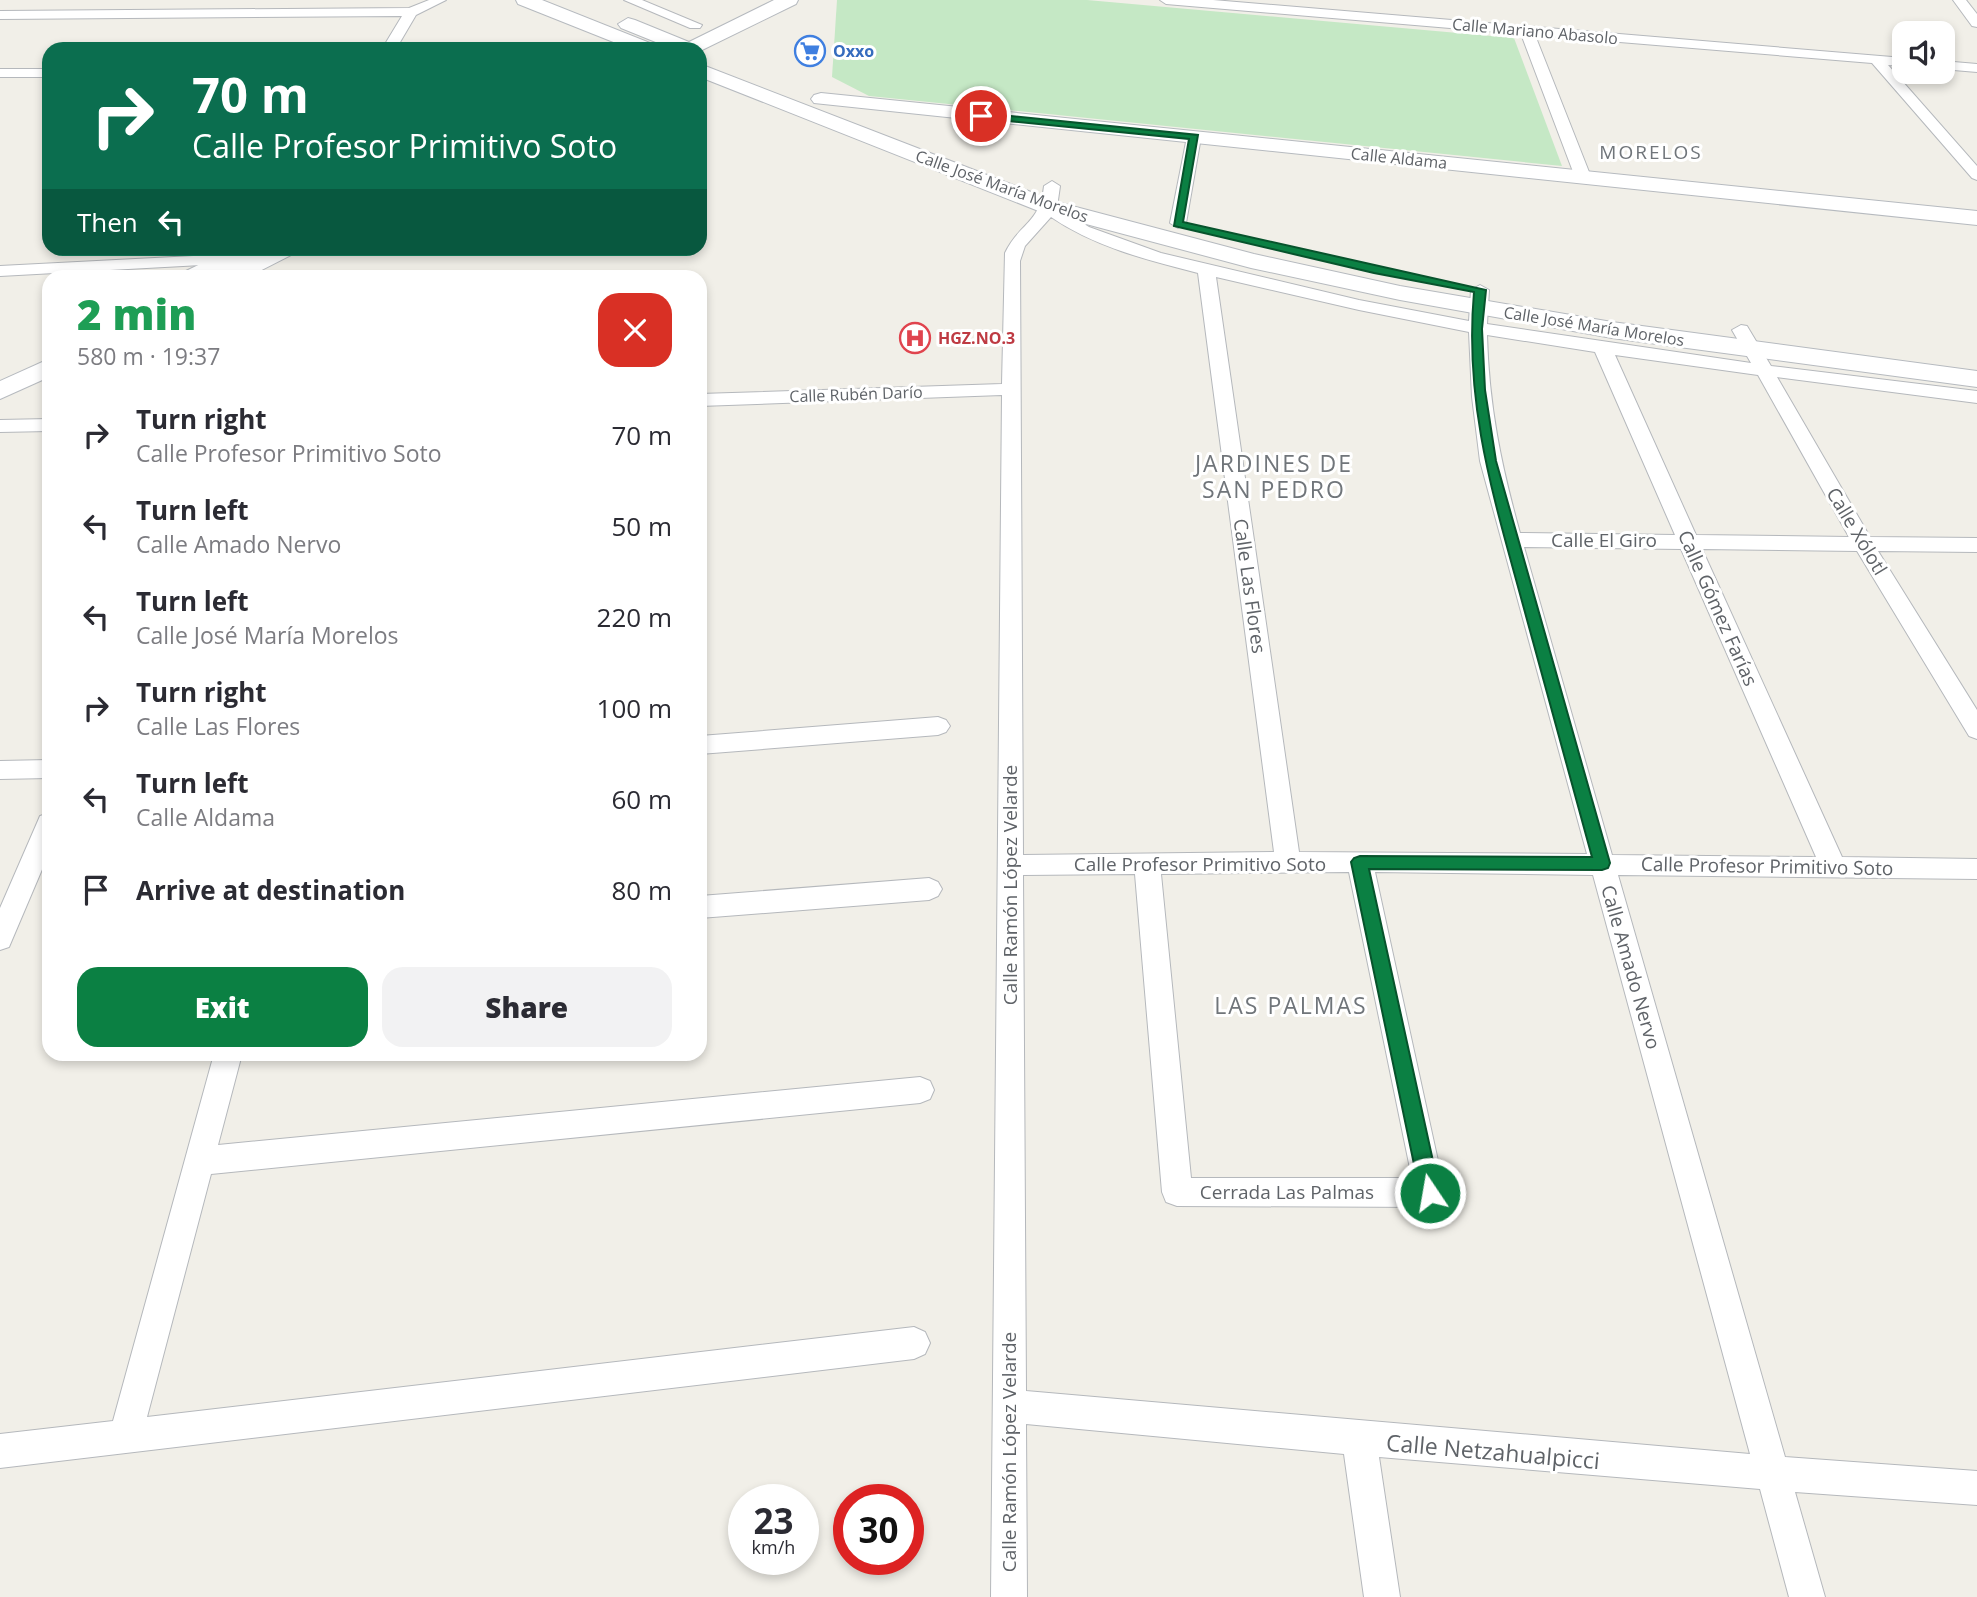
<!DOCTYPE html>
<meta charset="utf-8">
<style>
:root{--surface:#fff;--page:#f2f2f3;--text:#2b2b33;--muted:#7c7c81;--accent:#0b8043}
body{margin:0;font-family:"Open Sans",sans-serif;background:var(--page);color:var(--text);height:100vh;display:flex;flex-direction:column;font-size:26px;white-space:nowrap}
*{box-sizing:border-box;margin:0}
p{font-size:23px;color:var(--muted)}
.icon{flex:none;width:38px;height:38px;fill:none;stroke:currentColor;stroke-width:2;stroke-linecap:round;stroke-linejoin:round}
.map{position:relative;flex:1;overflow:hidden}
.details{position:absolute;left:42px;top:270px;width:665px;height:791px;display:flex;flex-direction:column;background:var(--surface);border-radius:21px;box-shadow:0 4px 10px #0003}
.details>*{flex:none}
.banner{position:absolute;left:42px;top:42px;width:665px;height:214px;border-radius:21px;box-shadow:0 4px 10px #0003;background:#0b6e4f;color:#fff;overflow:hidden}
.controls{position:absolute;left:1892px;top:21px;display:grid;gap:14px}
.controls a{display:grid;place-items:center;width:63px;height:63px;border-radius:14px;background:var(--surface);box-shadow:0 4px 10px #0003;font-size:35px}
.speed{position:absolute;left:728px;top:1484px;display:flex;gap:14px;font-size:35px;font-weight:700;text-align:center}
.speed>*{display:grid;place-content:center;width:91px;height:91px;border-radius:50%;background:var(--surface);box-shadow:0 4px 10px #0003;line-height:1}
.speed small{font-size:18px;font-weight:400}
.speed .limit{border:10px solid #d22;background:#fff;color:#111}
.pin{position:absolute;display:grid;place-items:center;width:60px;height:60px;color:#fff;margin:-30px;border:4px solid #fff;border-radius:50%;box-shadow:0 2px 7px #0007}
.me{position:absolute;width:77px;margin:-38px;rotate:348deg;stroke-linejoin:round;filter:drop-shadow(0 0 5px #0008)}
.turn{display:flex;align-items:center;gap:24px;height:147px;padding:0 35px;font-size:32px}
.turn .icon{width:91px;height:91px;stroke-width:2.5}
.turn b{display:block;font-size:49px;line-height:60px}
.then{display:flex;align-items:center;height:66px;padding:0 35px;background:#0003;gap:14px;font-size:26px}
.round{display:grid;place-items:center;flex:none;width:74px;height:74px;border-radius:21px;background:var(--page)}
.headline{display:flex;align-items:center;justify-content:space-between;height:119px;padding:0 35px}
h1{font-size:42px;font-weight:800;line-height:52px;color:#1e9e55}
.cta{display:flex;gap:14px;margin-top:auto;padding:14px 35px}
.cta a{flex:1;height:80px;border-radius:21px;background:var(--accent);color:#fff;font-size:28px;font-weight:800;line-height:80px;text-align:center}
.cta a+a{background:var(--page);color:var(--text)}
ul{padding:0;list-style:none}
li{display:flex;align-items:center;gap:21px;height:91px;padding:0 35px}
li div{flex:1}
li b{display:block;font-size:26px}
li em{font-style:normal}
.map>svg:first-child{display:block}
.green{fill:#c5e8c5}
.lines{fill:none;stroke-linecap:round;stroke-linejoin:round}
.street-casing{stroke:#b5b8bc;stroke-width:2}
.secondary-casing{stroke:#b6babf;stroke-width:2}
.street{fill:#fff;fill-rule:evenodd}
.secondary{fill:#fff;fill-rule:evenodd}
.route{fill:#0b8043;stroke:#07532c;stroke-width:2}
.labels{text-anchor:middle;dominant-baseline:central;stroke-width:6;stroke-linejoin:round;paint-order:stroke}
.far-street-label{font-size:16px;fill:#5f6368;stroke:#fff}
.far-shop-label{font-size:16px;font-weight:bold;fill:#366cbe;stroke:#fff;text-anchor:start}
.far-health-label{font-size:16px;font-weight:bold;fill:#be3a42;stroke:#fff;text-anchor:start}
.far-quarter-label{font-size:19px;letter-spacing:2px;fill:#70757a;stroke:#fff}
.street-label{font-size:19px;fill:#5f6368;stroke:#fff}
.quarter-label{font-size:23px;letter-spacing:2px;fill:#70757a;stroke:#fff}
.near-street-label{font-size:23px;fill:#5f6368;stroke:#fff}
</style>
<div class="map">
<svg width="1977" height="1597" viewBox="0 0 1977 1597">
<rect width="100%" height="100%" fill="#f1efe8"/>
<!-- green -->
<polygon class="green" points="837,0 1087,0 1514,38 1562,166 869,96 832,77"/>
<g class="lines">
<!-- street casing -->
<g class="street-casing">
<g id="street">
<polygon points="429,0 446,0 416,15 396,49 382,49 402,16 0,19 0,11 409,8"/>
<polygon points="624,0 642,0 702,25 700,28 690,28"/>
<polygon points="1160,0 1213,0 1904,58 1904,66 1888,65 1977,166 1977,180 1972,178 1872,63 1535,35 1591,177 1583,182 1575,177 1521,34 1166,4"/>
<polygon points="1953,0 1966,0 1977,14 1977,27 1972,26"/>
<polygon points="1942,61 1977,64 1977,72 1942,69"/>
<rect x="0" y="69" width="49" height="8"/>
<polygon points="1194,133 1201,137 1186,223 1178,228 1170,223 1187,137"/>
<path d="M1052,181L1060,186L1057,207L1089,227L1161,253L1359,300L1469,321L1471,290L1480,285L1489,290L1487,324L1751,363L1732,330L1741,325L1747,326L1771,366L1977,391V403L1777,377L1870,537L1977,538V552L1878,551L1977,710V739L1969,736L1857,551L1702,549L1842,857L1977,859V879L1618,875L1785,1457L1977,1471V1505L1795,1492L1825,1597H1789L1760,1489L1379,1457L1400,1597H1364L1344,1454L1026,1424L1027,1597H991L1002,395L700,406V394L1002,384L1005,253C1019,223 1040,224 1044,186ZM1051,217C1095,247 1147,260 1198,273L1274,852L1023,855L1020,261L1025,246ZM1216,277L1359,310L1469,332L1472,397L1480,461L1587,854L1299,852ZM1487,335L1595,352L1675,535L1520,533C1501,464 1489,407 1487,335ZM1615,355L1758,375L1849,537L1696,535ZM1524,547L1681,549L1816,857L1612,855ZM1349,872L1412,1178H1191L1161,874ZM1375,872L1593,875L1750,1454L1026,1391L1023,875L1135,874L1162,1192L1166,1202L1177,1206L1430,1207L1441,1203L1445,1193Z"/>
<polygon points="232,254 240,259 238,263 0,276 0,266"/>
<polygon points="49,419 49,431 0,432 0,420"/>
<polygon points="938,717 946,720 950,726 946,732 938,735 700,754 700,736"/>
<polygon points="49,760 49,778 0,779 0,761"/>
<polygon points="49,813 49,853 9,947 0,950 0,908 37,823 40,816"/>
<polygon points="929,878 938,882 942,889 938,896 929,900 700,918 700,896"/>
<polygon points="214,1054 242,1054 218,1145 920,1077 930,1081 934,1090 930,1099 920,1103 211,1174 147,1417 914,1327 925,1332 930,1343 925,1354 914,1359 0,1468 0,1434 113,1421"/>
</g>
</g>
<!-- secondary casing -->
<g class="secondary-casing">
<g id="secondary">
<polygon points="516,0 542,0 655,45 658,49 631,49 518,4"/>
<polygon points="774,0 798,0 796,4 700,51 700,49 673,49 621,28 618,24 628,18 635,20 689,42"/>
<polygon points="700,64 1057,202 1254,254 1400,286 1612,322 1977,371 1977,387 1612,338 1400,300 1251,268 1041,212 700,77"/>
<polygon points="821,93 1977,211 1977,225 814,103 811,99 814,95"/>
<polygon points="233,248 264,248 263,251 268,248 298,248 295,253 250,276 223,276 225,271 213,276 183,276 186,271"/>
<polygon points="49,359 49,377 0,399 0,381"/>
</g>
</g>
<!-- street -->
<use href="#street" class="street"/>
<!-- secondary -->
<use href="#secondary" class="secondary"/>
</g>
<!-- route -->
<path class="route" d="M981,113L1198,135L1183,222L1486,290L1482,329L1485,390L1496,461L1610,863L1608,868L1602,870L1369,869L1440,1193L1437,1200L1430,1202L1423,1200L1420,1193L1351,862L1354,858L1360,856L1592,857C1569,773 1546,689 1523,605C1494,498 1464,406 1474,292L1374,273L1174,226L1189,139L978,118L976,116Z"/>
<!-- icons -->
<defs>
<g id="supermarket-ring" transform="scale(1.575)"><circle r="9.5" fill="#fff" stroke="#3f7fe0" stroke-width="1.5"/><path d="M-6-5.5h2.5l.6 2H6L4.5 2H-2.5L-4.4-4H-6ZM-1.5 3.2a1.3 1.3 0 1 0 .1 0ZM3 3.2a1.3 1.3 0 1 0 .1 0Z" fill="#3f7fe0"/></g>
<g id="hospital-ring" transform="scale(1.575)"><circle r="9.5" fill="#fff" stroke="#e0444e" stroke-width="1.5"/><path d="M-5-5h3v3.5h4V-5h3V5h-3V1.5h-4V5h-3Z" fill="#e0444e"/></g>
</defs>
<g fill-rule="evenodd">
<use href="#supermarket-ring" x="810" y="51"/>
<use href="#hospital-ring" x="915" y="338"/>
</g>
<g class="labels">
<!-- far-street labels -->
<g class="far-street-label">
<text transform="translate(1535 31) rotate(5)">Calle Mariano Abasolo</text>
<text transform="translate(1399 158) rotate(6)">Calle Aldama</text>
<text transform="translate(1002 186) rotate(20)">Calle José María Morelos</text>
<text transform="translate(1594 326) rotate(9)">Calle José María Morelos</text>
<text transform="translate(856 394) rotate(-2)">Calle Rubén Darío</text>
</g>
<!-- far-shop labels -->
<g class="far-shop-label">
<text x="833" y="51">Oxxo</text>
</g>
<!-- far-health labels -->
<g class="far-health-label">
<text x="938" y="338">HGZ.NO.3</text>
</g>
<!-- far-quarter labels -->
<g class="far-quarter-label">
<text x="1651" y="152">MORELOS</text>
</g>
<!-- street labels -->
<g class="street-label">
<text transform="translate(1857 531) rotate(59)">Calle Xólotl</text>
<text x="1604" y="540">Calle El Giro</text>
<text transform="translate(1250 586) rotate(82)">Calle Las Flores</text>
<text transform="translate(1718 608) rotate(66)">Calle Gómez Farías</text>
<text x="1200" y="864">Calle Profesor Primitivo Soto</text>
<text transform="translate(1767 866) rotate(1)">Calle Profesor Primitivo Soto</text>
<text transform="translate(1010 885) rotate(-90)">Calle Ramón López Velarde</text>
<text transform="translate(1631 967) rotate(74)">Calle Amado Nervo</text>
<text x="1287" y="1192">Cerrada Las Palmas</text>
<text transform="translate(1009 1452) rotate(-90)">Calle Ramón López Velarde</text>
</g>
<!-- quarter labels -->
<g class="quarter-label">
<text x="1274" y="463">JARDINES DE<tspan x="1274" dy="26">SAN PEDRO</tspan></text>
<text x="1291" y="1005">LAS PALMAS</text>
</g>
<!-- near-street labels -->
<g class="near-street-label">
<text transform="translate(1493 1451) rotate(5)">Calle Netzahualpicci</text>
</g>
</g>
</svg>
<div class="controls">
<a><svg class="icon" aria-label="sound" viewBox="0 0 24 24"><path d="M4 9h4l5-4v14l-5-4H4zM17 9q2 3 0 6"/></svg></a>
</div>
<div class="speed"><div>23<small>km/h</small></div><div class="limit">30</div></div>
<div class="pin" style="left:981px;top:116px;background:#d93025"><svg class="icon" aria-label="arrive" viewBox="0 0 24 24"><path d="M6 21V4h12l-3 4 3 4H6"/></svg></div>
<svg class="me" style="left:1430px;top:1193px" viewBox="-20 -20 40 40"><circle r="17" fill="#0b8043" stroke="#fff" stroke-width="3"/><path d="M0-11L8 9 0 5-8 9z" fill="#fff"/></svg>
<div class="banner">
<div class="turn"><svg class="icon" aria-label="right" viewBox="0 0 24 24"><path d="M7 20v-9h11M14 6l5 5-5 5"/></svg><div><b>70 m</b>Calle Profesor Primitivo Soto</div></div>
<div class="then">Then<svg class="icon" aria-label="left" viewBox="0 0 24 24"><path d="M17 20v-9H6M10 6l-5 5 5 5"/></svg></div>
</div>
<section class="details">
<div class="headline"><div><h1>2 min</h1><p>580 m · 19:37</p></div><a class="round" style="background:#d93025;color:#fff"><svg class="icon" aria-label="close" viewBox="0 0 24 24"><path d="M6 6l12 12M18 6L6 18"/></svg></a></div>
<ul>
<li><svg class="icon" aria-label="right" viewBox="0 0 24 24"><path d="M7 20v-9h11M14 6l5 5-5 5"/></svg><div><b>Turn right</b><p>Calle Profesor Primitivo Soto</p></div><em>70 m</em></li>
<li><svg class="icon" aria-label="left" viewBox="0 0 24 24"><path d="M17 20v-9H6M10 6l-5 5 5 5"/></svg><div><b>Turn left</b><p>Calle Amado Nervo</p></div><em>50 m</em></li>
<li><svg class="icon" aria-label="left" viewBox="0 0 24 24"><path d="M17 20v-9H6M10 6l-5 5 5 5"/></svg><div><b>Turn left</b><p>Calle José María Morelos</p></div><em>220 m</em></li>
<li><svg class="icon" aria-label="right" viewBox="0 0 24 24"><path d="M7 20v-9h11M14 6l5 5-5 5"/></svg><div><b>Turn right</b><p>Calle Las Flores</p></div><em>100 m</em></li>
<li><svg class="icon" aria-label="left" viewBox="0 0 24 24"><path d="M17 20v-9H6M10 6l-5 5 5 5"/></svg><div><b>Turn left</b><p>Calle Aldama</p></div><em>60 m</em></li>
<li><svg class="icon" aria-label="arrive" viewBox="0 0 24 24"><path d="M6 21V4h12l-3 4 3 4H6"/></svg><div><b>Arrive at destination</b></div><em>80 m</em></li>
</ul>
<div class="cta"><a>Exit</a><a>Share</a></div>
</section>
</div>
